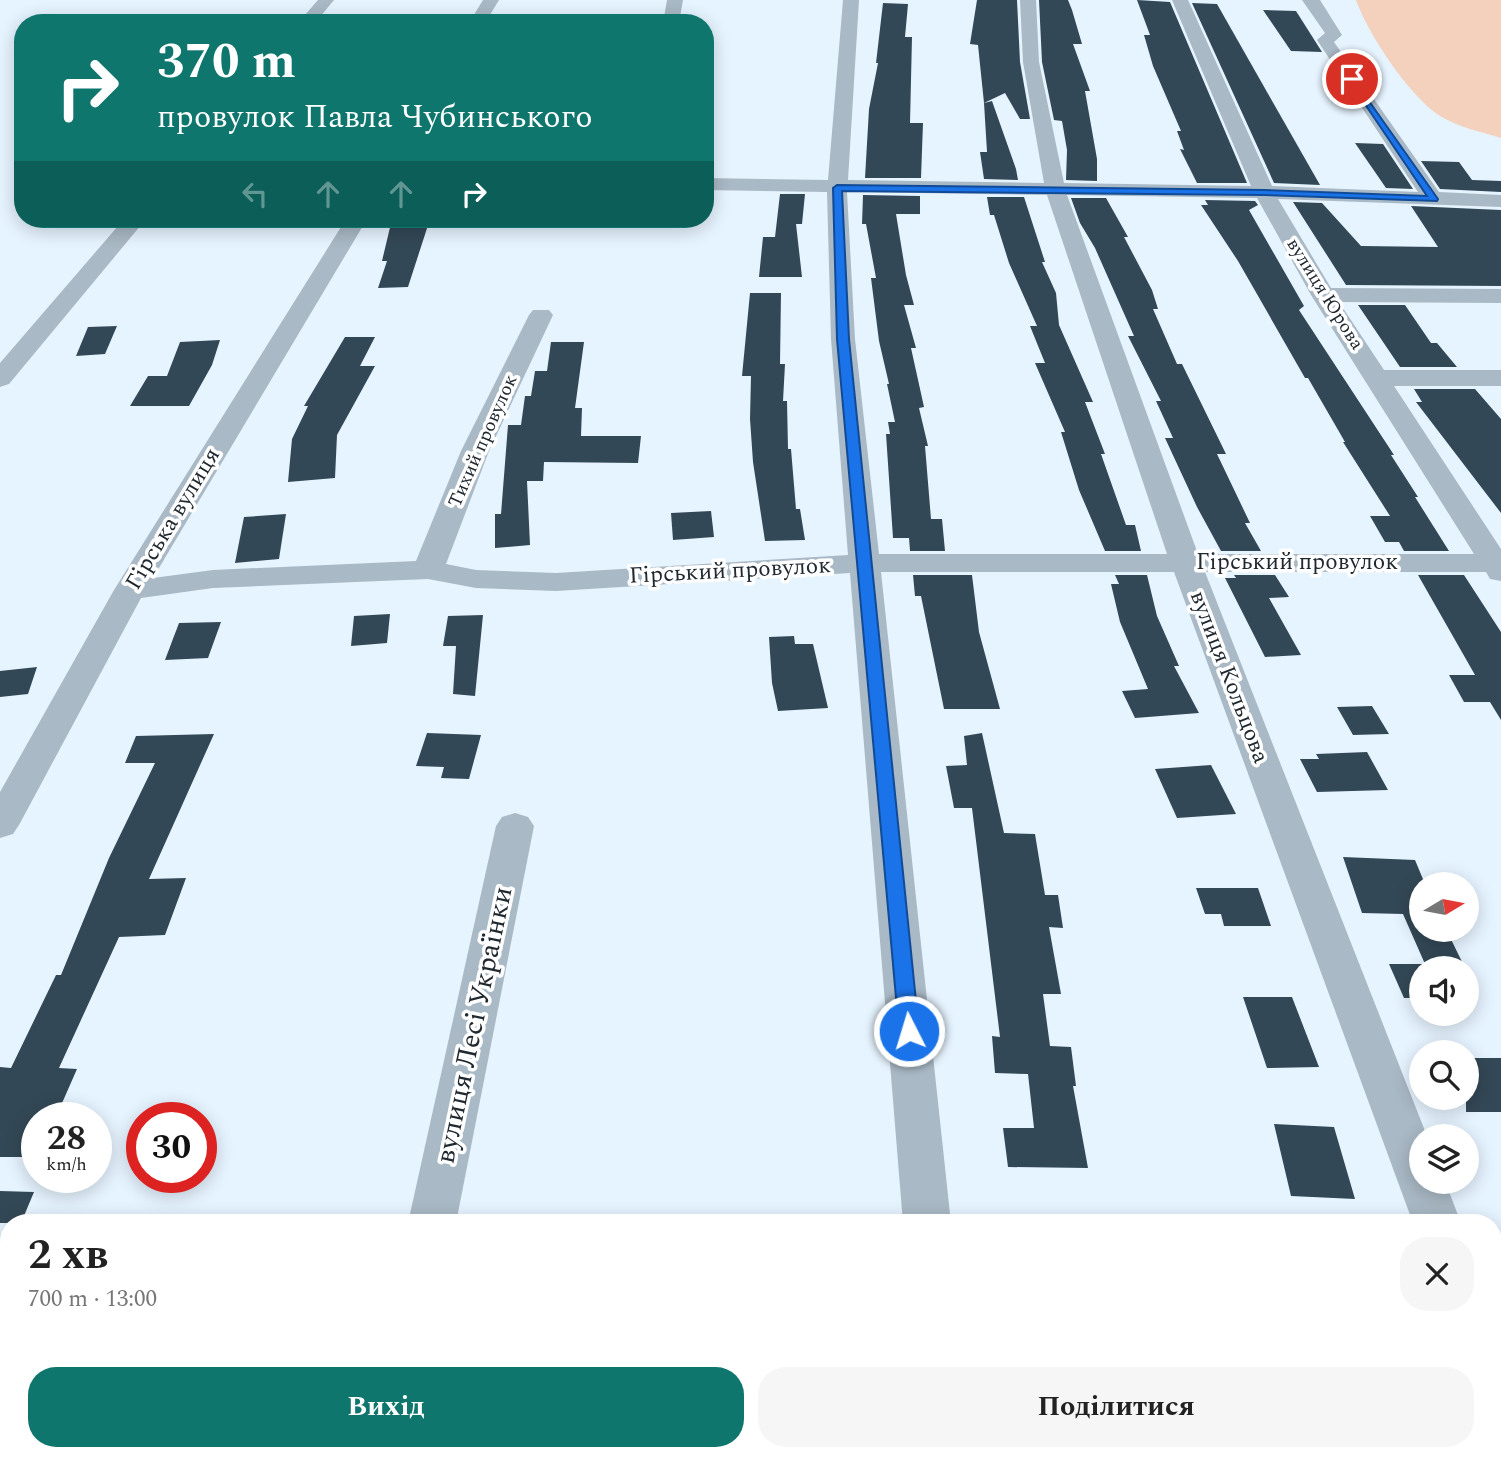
<!DOCTYPE html>
<html lang="uk">
<meta charset="utf-8">
<style>
:root{--surface:#fff;--page:#f6f6f6;--text:#222;--muted:#767676;--accent:#0f766e}
body{margin:0;font-family:Spectral,serif;background:var(--page);color:var(--text);height:100vh;display:flex;flex-direction:column;font-size:26px;white-space:nowrap}
*{box-sizing:border-box;margin:0}
p{font-size:23px;color:var(--muted)}
.icon{flex:none;width:38px;height:38px;fill:none;stroke:currentColor;stroke-width:2;stroke-linecap:round;stroke-linejoin:round}
.map{position:relative;flex:1;overflow:hidden}
.details{position:absolute;left:0px;top:1214px;width:1502px;height:247px;display:flex;flex-direction:column;background:var(--surface);border-radius:28px 28px 0 0;box-shadow:0 4px 18px #0003}
.details>*{flex:none}
.top-card{position:absolute;left:14px;top:14px;width:700px;height:214px;border-radius:28px;box-shadow:0 4px 18px #0003;background:#0f766e;color:#fff;overflow:hidden}
.needle{width:46px;rotate:80deg}
.fabs{position:absolute;left:1409px;top:872px;display:grid;gap:14px}
.fabs a{display:grid;place-items:center;width:70px;height:70px;border-radius:50%;background:var(--surface);box-shadow:0 4px 18px #0003;font-size:35px}
.speed{position:absolute;left:21px;top:1102px;display:flex;gap:14px;font-size:35px;font-weight:700;text-align:center}
.speed>*{display:grid;place-content:center;width:91px;height:91px;border-radius:50%;background:var(--surface);box-shadow:0 4px 18px #0003;line-height:1}
.speed small{font-size:18px;font-weight:400}
.speed .limit{border:10px solid #d22;background:#fff;color:#111}
.pin{position:absolute;display:grid;place-items:center;width:60px;height:60px;color:#fff;margin:-30px;border:4px solid #fff;border-radius:50%;box-shadow:0 2px 7px #0007}
.me{position:absolute;width:77px;margin:-38px;rotate:355deg;stroke-linejoin:round;filter:drop-shadow(0 0 5px #0008)}
.turn{display:flex;align-items:center;gap:24px;height:147px;padding:0 28px;font-size:32px}
.turn .icon{width:91px;height:91px;stroke-width:2.5}
.turn b{display:block;font-size:49px;line-height:60px}
.lanes{display:flex;align-items:center;height:66px;padding:0 28px;background:#0003;justify-content:center;gap:35px;direction:ltr}
.lanes .off{opacity:.35}
.round{display:grid;place-items:center;flex:none;width:74px;height:74px;border-radius:28px;background:var(--page)}
.head{display:flex;align-items:center;justify-content:space-between;height:119px;padding:0 28px}
h1{font-size:42px;font-weight:700;line-height:52px}
.button{display:flex;gap:14px;margin-top:auto;padding:14px 28px}
.button a{flex:1;height:80px;border-radius:28px;background:var(--accent);color:#fff;font-size:28px;font-weight:700;line-height:80px;text-align:center}
.button a+a{background:var(--page);color:var(--text)}
.map>svg:first-child{display:block}
.green{fill:#f3d1bc}
.building{fill:#334856}
.lines{fill:none;stroke-linecap:round;stroke-linejoin:round}
.minor{fill:#a9b9c5;fill-rule:evenodd}
.route{fill:#1a73e8;stroke:#114b97;stroke-width:2}
.labels{text-anchor:middle;dominant-baseline:central;stroke-width:7;stroke-linejoin:round;paint-order:stroke}
.far-street-label{font-size:19px;fill:#202930;stroke:#fff}
.street-label{font-size:23px;fill:#202930;stroke:#fff}
.near-street-label{font-size:28px;fill:#202930;stroke:#fff}
</style>
<div class="map">
<svg width="1501" height="1460" viewBox="0 0 1501 1460">
<rect width="100%" height="100%" fill="#e6f4ff"/>
<!-- green -->
<path class="green" d="M1356,0H1501V138C1481,132 1458,127 1440,116C1409,96 1368,34 1356,0Z"/>
<!-- building -->
<g class="building">
<polygon points="977,0 1017,0 1020,62 1030,119 1020,119 1005,93 984,103 978,45 970,44"/>
<polygon points="1039,0 1068,0 1072,10 1082,44 1073,44 1090,91 1085,91 1097,159 1097,181 1066,180 1067,150 1062,121 1054,120 1042,62"/>
<polygon points="1137,0 1170,2 1247,183 1197,183 1180,149 1184,150 1177,131 1181,131 1153,66 1144,35 1150,35"/>
<polygon points="883,3 908,4 905,37 912,37 910,123 923,123 921,178 865,178 869,109 878,63 876,63"/>
<polygon points="1192,3 1217,4 1320,185 1274,183"/>
<polygon points="1263,10 1296,11 1322,52 1291,51"/>
<polygon points="992,101 1016,169 1018,180 984,179 980,152 987,152 984,103"/>
<polygon points="1355,143 1383,144 1413,189 1386,188"/>
<polygon points="1421,161 1459,162 1472,180 1501,181 1501,192 1440,189"/>
<polygon points="780,194 805,194 802,224 796,224 802,277 759,277 763,237 775,237"/>
<polygon points="863,195 920,196 920,214 896,214 906,275 914,305 904,305 916,348 911,348 924,407 919,408 928,446 925,446 931,519 942,519 945,551 910,551 909,538 893,538 886,434 890,434 888,422 895,422 887,384 889,384 879,341 871,278 876,278 866,224 862,224"/>
<polygon points="987,197 1024,197 1045,262 1042,262 1056,293 1059,325 1093,402 1085,402 1105,454 1101,454 1126,525 1135,525 1141,551 1105,551 1079,490 1061,432 1065,432 1035,363 1045,363 1030,326 1037,326 1009,263 994,215 990,215"/>
<polygon points="1071,198 1106,198 1128,237 1124,237 1152,290 1158,309 1153,309 1177,364 1182,364 1226,454 1217,454 1250,523 1245,523 1261,551 1221,551 1197,507 1165,438 1173,438 1156,401 1161,401 1128,336 1134,336 1095,248 1080,223"/>
<polygon points="1205,200 1255,201 1258,205 1249,210 1304,306 1299,310 1394,455 1391,455 1418,497 1415,497 1449,551 1404,551 1399,542 1385,542 1370,516 1390,516 1343,442 1345,442 1308,378 1305,378 1238,261 1201,205 1208,205"/>
<polygon points="1293,202 1322,203 1361,246 1438,247 1411,206 1501,210 1501,286 1346,285"/>
<polygon points="392,219 430,219 408,287 378,288 387,261 382,261"/>
<polygon points="750,293 781,293 780,364 785,364 783,401 787,401 788,449 791,449 796,509 800,509 805,540 765,541 753,462 750,419 751,376 742,376"/>
<polygon points="1358,305 1405,305 1431,343 1437,343 1457,367 1400,367"/>
<polygon points="117,326 105,354 76,356 88,327"/>
<polygon points="345,337 375,337 360,366 375,366 337,435 335,478 288,482 292,439 308,406 304,406"/>
<polygon points="220,340 212,365 189,406 130,406 148,376 167,376 180,342"/>
<polygon points="551,342 584,342 575,408 582,408 581,436 641,436 638,463 544,462 543,481 527,481 530,545 495,548 495,514 501,514 508,425 521,425 525,396 531,396 535,371 547,371"/>
<polygon points="1414,389 1475,389 1501,419 1501,513 1416,402 1422,402"/>
<polygon points="711,511 714,537 673,540 671,513"/>
<polygon points="286,514 279,559 235,563 244,517"/>
<polygon points="913,575 972,575 979,632 1000,709 944,709 921,596 915,596"/>
<polygon points="1115,575 1147,575 1157,616 1179,666 1174,666 1199,713 1135,718 1122,691 1148,689 1120,622 1111,584 1119,584"/>
<polygon points="1234,575 1275,575 1289,597 1269,598 1301,655 1265,657 1225,578 1236,578"/>
<polygon points="1418,575 1464,575 1501,632 1501,720 1490,702 1464,702 1449,675 1475,675"/>
<polygon points="390,614 387,643 351,646 354,616"/>
<polygon points="483,615 475,696 453,694 456,646 443,646 448,616"/>
<polygon points="221,622 208,658 165,660 179,623"/>
<polygon points="794,636 795,644 813,644 828,708 778,711 772,683 769,637"/>
<polygon points="37,667 28,694 0,697 0,671"/>
<polygon points="1372,706 1389,734 1353,735 1337,707"/>
<polygon points="427,733 481,735 469,779 441,778 444,767 416,766"/>
<polygon points="982,733 1004,833 1035,834 1045,895 1058,895 1063,928 1049,927 1061,994 1043,994 1050,1046 1071,1047 1076,1086 1073,1086 1088,1168 1008,1167 1003,1128 1034,1128 1028,1074 995,1073 992,1036 1000,1037 972,808 954,808 946,766 967,765 964,736"/>
<polygon points="214,734 149,879 186,878 165,935 119,937 59,1068 77,1069 59,1110 44,1110 41,1118 37,1118 37,1127 23,1157 0,1157 0,1067 11,1068 56,975 61,975 109,858 155,763 125,763 136,736"/>
<polygon points="1367,752 1388,790 1317,792 1300,759 1319,759 1316,754"/>
<polygon points="1211,765 1236,814 1177,818 1155,769"/>
<polygon points="1343,857 1415,860 1425,884 1421,884 1421,929 1446,929 1465,968 1421,968 1421,998 1404,998 1389,964 1425,964 1403,914 1362,913"/>
<polygon points="1196,888 1258,888 1271,926 1224,926 1221,914 1205,914"/>
<polygon points="1243,997 1292,997 1319,1067 1267,1068"/>
<rect x="1466" y="1058" width="35" height="54"/>
<polygon points="1274,1124 1334,1127 1355,1199 1291,1196"/>
<polygon points="0,1191 34,1192 21,1223 0,1223"/>
</g>
<g class="lines">
<!-- minor -->
<g class="minor">
<polygon points="318,0 334,0 315,23 298,23"/>
<polygon points="483,0 499,0 485,23 469,23"/>
<polygon points="667,0 683,0 679,23 663,23"/>
<path d="M843,0H859L848,180L1044,183L1023,62L1020,0H1036L1039,62L1064,183L1251,186L1172,0H1188L1272,186L1418,192L1317,40L1325,33L1302,0H1320L1342,35L1334,42L1439,192L1501,195V207L1278,199L1331,288L1501,289V303L1339,302L1384,370H1501V386H1394L1501,549V581L1490,579L1486,572H1205L1427,1136H1421V1181H1445L1461,1223H1413L1174,572H881L951,1223H903L850,573L556,591L476,588L428,579L213,588L141,598L19,825L13,834L0,838V792L114,590L346,219H367L153,578L213,570L416,561L461,451L529,315L533,310H549L553,315L489,451L446,564L476,570L556,573L848,555L831,339L827,192L705,190V178L828,180ZM847,192L1047,195L1167,554H879L855,339ZM1067,195L1257,198L1311,295L1474,554H1198Z"/>
<polygon points="124,219 146,219 9,384 0,387 0,363"/>
<polygon points="515,813 528,817 534,826 456,1223 408,1223 496,826 502,817"/>
<polygon points="1493,1346 1501,1349 1501,1418 1493,1414"/>
<polygon points="357,1452 411,1452 410,1460 356,1460"/>
<polygon points="922,1452 976,1452 977,1460 923,1460"/>
</g>
</g>
<!-- route -->
<polygon class="route" points="1352,77 1438,199 1437,201 1264,195 842,191 849,339 919,1031 916,1036 909,1039 902,1036 899,1031 837,339 833,188 837,185 1264,190 1427,196 1348,79"/>
<g class="labels">
<!-- far-street labels -->
<g class="far-street-label">
<text transform="translate(1325 294) rotate(58)">вулиця Юрова</text>
<text transform="translate(483 441) rotate(-66)">Тихий провулок</text>
</g>
<!-- street labels -->
<g class="street-label">
<text transform="translate(173 519) rotate(-59)">Гірська вулиця</text>
<text x="1297" y="562">Гірський провулок</text>
<text transform="translate(730 571) rotate(-3)">Гірський провулок</text>
<text transform="translate(1229 677) rotate(69)">вулиця Кольцова</text>
</g>
<!-- near-street labels -->
<g class="near-street-label">
<text transform="translate(474 1025) rotate(-78)">вулиця Лесі Українки</text>
</g>
</g>
</svg>
<div class="fabs">
<a><svg class="needle" viewBox="-14 -14 28 28"><path d="M0-13l5 13h-10z" fill="#e53935"/><path d="M0 13l5-13h-10z" fill="#767676"/></svg></a>
<a><svg class="icon" aria-label="sound" viewBox="0 0 24 24"><path d="M4 9h4l5-4v14l-5-4H4zM17 9q2 3 0 6"/></svg></a>
<a><svg class="icon" aria-label="search" viewBox="0 0 24 24"><circle cx="10" cy="10" r="6"/><path d="M15 15l6 6"/></svg></a>
<a><svg class="icon" aria-label="layers" viewBox="0 0 24 24"><path d="M12 4l9 5-9 5-9-5zM3 14l9 5 9-5"/></svg></a>
</div>
<div class="speed"><div>28<small>km/h</small></div><div class="limit">30</div></div>
<div class="pin" style="left:1352px;top:79px;background:#d93025"><svg class="icon" aria-label="arrive" viewBox="0 0 24 24"><path d="M6 21V4h12l-3 4 3 4H6"/></svg></div>
<svg class="me" style="left:909px;top:1031px" viewBox="-20 -20 40 40"><circle r="17" fill="#1a73e8" stroke="#fff" stroke-width="3"/><path d="M0-11L8 9 0 5-8 9z" fill="#fff"/></svg>
<div class="top-card">
<div class="turn"><svg class="icon" aria-label="right" viewBox="0 0 24 24"><path d="M7 20v-9h11M14 6l5 5-5 5"/></svg><div><b>370 m</b>провулок Павла Чубинського</div></div>
<div class="lanes"><svg class="icon off" aria-label="left" viewBox="0 0 24 24"><path d="M17 20v-9H6M10 6l-5 5 5 5"/></svg><svg class="icon off" aria-label="ahead" viewBox="0 0 24 24"><path d="M12 20V5M6 11l6-6 6 6"/></svg><svg class="icon off" aria-label="ahead" viewBox="0 0 24 24"><path d="M12 20V5M6 11l6-6 6 6"/></svg><svg class="icon" aria-label="right" viewBox="0 0 24 24"><path d="M7 20v-9h11M14 6l5 5-5 5"/></svg></div>
</div>
<section class="details">
<div class="head"><div><h1>2 хв</h1><p>700 m · 13:00</p></div><a class="round"><svg class="icon" aria-label="close" viewBox="0 0 24 24"><path d="M6 6l12 12M18 6L6 18"/></svg></a></div>
<div class="button"><a>Вихід</a><a>Поділитися</a></div>
</section>
</div>
